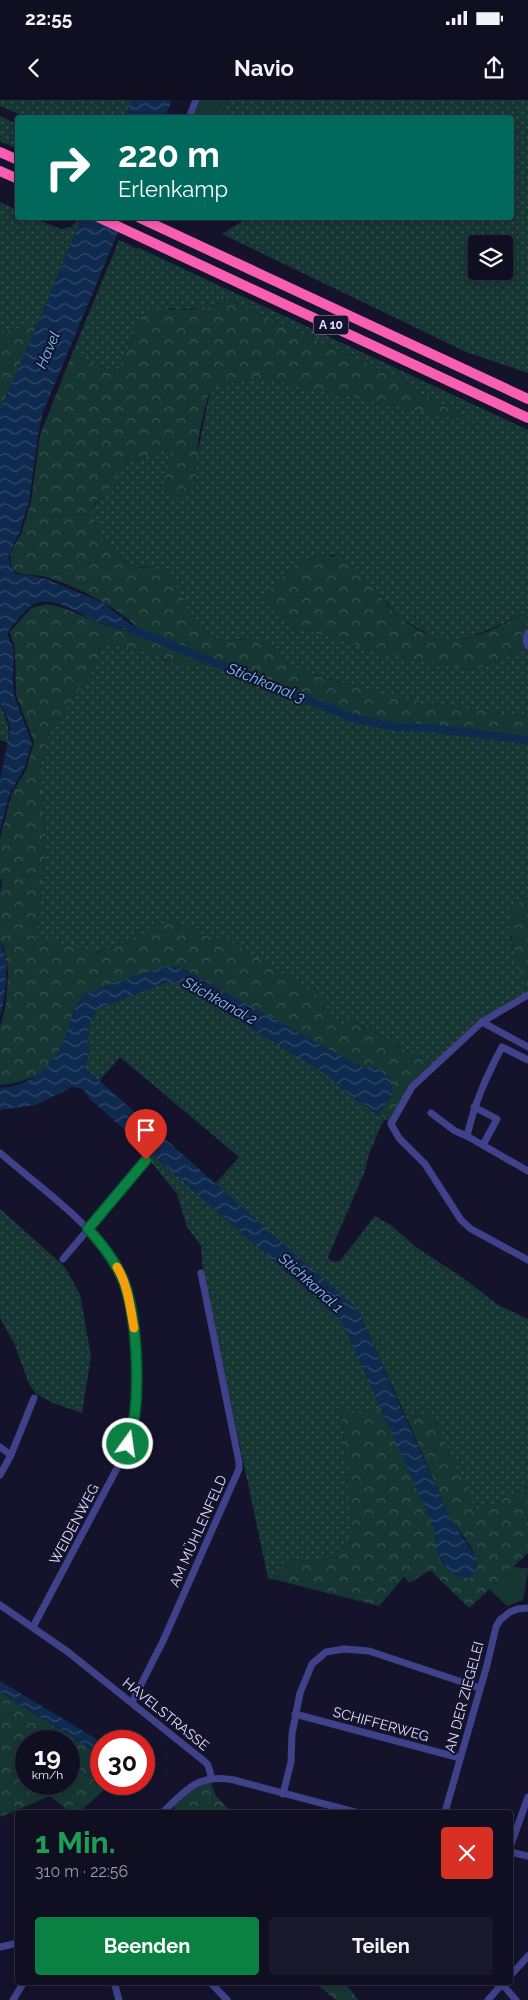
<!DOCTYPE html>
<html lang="de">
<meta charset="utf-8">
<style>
:root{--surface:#100e21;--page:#19172a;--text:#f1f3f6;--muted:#9c9ca5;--line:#302e3f;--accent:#0b8043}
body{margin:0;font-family:Raleway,sans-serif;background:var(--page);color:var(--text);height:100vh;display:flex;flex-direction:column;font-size:19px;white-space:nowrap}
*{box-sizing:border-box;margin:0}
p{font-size:16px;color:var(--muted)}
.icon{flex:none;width:28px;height:28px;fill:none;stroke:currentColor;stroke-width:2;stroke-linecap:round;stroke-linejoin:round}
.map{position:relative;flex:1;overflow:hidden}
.details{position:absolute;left:15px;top:1710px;width:498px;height:175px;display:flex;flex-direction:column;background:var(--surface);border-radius:5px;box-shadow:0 2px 8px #0003,0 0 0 1px var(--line)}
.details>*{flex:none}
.banner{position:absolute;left:15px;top:15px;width:499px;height:105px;border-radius:5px;box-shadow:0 2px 8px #0003,0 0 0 1px var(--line);background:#00695c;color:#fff;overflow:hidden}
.controls{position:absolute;left:468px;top:135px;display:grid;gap:10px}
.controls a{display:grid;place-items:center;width:45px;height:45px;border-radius:5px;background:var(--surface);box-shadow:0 2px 8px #0003,0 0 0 1px var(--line);font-size:25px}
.speed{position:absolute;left:15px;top:1630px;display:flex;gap:10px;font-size:25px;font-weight:700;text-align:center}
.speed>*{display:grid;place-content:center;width:65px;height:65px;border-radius:50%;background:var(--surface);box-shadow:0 2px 8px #0003,0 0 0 1px var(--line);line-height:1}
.speed small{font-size:12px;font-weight:400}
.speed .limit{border:8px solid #d22;background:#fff;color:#111}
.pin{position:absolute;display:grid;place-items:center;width:42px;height:42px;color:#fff;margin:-51px -21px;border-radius:50% 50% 50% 0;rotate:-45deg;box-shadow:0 0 5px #0007}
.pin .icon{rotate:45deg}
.me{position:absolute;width:55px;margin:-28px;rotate:14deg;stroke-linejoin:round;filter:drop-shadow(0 0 4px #0008)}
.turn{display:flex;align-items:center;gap:18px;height:105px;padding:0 20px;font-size:22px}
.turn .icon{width:65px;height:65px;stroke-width:2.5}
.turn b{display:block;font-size:35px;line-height:42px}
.round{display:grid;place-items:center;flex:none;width:52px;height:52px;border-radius:5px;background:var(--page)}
.head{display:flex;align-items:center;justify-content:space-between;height:85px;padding:0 20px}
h1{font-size:30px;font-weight:700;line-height:38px;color:#1e9e55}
.action{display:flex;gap:10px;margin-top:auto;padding:10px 20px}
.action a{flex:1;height:58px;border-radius:5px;background:var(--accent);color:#fff;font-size:20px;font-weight:700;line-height:58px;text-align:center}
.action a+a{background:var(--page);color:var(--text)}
.status{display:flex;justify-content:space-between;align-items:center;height:35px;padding:0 25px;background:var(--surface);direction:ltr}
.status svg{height:14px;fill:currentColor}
header{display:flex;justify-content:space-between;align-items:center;height:65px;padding:0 20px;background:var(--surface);font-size:22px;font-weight:700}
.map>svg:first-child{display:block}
.grass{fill:url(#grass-dots);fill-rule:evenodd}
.forest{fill:url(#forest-crowns);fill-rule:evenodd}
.park{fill:#163633}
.water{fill:url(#water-waves)}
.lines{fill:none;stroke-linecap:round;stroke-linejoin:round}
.canal{stroke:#0f2a4f;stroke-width:8}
.minor{stroke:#3f4189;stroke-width:7}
.highway{stroke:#fa5eb2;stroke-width:10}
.route-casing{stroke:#07532c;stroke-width:12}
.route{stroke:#0b8043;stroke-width:9}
.slow{stroke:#f59e0b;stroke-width:9}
.labels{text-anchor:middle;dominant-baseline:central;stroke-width:4;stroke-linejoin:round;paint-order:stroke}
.shield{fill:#15132c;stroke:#a4a2bf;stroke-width:1}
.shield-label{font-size:12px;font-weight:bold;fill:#e1dffe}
.street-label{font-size:14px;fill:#e1dffe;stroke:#15132c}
.water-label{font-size:15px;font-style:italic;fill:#70c3fb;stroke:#15132c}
</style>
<div class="status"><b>22:55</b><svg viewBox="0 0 49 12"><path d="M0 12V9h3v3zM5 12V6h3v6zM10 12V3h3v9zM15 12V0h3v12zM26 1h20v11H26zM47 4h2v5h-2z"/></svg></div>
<header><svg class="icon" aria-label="back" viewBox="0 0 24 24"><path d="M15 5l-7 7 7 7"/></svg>Navio<svg class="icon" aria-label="share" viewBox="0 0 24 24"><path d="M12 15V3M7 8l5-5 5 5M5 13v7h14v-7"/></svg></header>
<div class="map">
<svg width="528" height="1900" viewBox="0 0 528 1900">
<defs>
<pattern id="grass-dots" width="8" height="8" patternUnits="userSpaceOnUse" patternTransform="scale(1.25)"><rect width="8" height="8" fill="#163633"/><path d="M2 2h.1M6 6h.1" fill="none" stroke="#385352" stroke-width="1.8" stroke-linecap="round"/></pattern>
<pattern id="forest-crowns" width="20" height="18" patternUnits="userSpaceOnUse" patternTransform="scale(1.25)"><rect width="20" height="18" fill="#163633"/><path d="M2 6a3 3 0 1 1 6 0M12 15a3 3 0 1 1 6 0" fill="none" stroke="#385352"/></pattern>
<pattern id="water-waves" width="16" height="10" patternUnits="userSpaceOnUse" patternTransform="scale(1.25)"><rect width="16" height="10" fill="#0f2a4f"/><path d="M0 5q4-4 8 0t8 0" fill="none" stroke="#324869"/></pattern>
</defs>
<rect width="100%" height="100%" fill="#15132c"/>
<!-- grass -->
<g class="grass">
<polygon points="0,0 132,0 124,18 25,17 0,6"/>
<path d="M228,0H528V273L466,252L222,134L247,118H511V18H221ZM476,144H504V171H476Z"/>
<polygon points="0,16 17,24 17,49 0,41"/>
<polygon points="0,102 17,110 18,118 33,118 61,129 71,127 77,120 80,122 37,226 0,231"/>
<path d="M119,140L138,149L139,148L528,330V511L504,523L473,536L453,540L433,537L400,518L363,476L334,455H320L296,464L268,491L280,519L293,528L336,537L367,549L415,560L467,569L481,568L528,547V617L417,602L370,591L303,571C291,566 283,562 278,550L247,538L225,541L211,536L196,526L188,514L183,502L149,466C144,467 139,468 134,466C118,459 93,428 92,410L103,391L111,386L119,367L126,363L175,346L165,377L198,351L211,286L257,279L270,280L454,318L475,325C457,305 425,304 409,283L221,196L216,207L209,206L180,210L170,208L142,215L117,274L72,254Z"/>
<polygon points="103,542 156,555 166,561 190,566 209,562 358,622 398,630 428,631 528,643 528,797 522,801 511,838 526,893 479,920 433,965 352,920 342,932 228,840 202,835 174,821 96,853 36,838 46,746 40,662 49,633 93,571"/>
<path d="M0,605C7,618 10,627 8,643L0,640Z"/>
<path d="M165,883H178L331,977L344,991L384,1019L369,1054L365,1071L328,1157L329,1159L333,1162L340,1161L375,1116L392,1126L416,1147L466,1180L498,1205L528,1219V1386L477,1413L431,1312L407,1319L357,1209L215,1084L239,1057L120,957L99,981L83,967C93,952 86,944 89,928C90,921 94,915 97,909Z"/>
<path d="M152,1054L341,1220L382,1307L370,1311H341L353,1437L322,1462L291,1459C286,1469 280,1478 268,1478L203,1172L201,1146L187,1127L177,1094L148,1058Z"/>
<polygon points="0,1109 64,1166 80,1194 91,1256 82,1313 53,1303 36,1294 29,1284 14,1243 0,1218"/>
</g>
<!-- forest -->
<g class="forest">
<path d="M221,196L409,283C425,305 458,305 476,326L454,318L270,280L257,279L211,286C206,304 200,325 198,344C196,365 200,384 180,398L172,397L165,390V377L175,346L126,363C115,370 117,379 110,387C102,395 96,398 92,410C93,428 118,459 134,466C144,471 150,463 163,471C186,486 181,521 211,536C232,547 252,532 270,542C280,548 281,561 292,566C308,574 326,578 342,583C403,601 465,608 528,617V638L428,626L400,625L342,612L141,531C115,505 80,488 46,477C36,474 19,476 12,469L10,454L21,434L31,402L40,335L72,254L117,274L142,215C158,206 163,209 180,210C193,211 203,205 216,207Z"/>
<polygon points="37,226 0,310 0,231"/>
<path d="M320,455C343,455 353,465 368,481C378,492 387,506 398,516C446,556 480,537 528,511V547L480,568L467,569L415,560L367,549L336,537L293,528L280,519L271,510L266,502L268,491L296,464Z"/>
<path d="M47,504L61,507L102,524L141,535L209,562L190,566L177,565L156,555L103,542L93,571L49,633L40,662L46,746L36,838L97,853L174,820L202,835L228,840L321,897L342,931L351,920L433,965L412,985L390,1023L378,1014L393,995L376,967H361L185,870L174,866L85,894C74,917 63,953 44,970C34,979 13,984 0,985V927L6,904L8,872L4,847L0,842V792L2,785L0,777V738L12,693L26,670L34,642L16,595L15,549L10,532L31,508Z"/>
<path d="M528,797V892L526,893C518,865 509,838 510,809Z"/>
<path d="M382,1307L435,1430C435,1452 444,1479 470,1478C489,1459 459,1433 449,1416L407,1319L431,1312L477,1412L528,1386V1453L469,1508L430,1470L410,1483L404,1477L379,1506L268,1478C280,1478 286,1469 291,1459L322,1462L353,1437L341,1311H370Z"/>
<path d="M0,1592L101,1656V1684H111L79,1712H70L50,1696L0,1717ZM26,1641H69V1684H26Z"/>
<polygon points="210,1681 216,1696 232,1712 176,1712 173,1705 186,1692"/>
<path d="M315,1883C339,1883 344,1878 358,1900H336Z"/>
</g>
<!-- park -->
<g class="park">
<polygon points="200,0 228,0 221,17 193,18"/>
<polygon points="513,1467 528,1468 528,1471 523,1500 507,1506 489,1489"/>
</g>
<!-- water -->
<g class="water">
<polygon points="132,0 172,0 165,17 124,17"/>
<path d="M82,118H124L43,312L38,335L29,402L19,434L8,457L14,473L43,478L102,502L139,531L138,533C126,530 113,527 101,523C82,516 59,498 39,502C28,504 15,523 8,532V536L14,550L13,577L14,595L32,643L24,669L10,693L0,730V681L10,630L8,619L0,603V310L37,226Z"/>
<path d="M0,843C11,856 5,901 0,917Z"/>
<path d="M174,866L185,870L361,967H376L391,980L393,995L378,1014L344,991L331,977L178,883H165L97,909C94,915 90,921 89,928C86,944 93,952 84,967L357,1209L449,1416L477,1459C478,1467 476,1472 470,1478H462L454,1475L447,1469L436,1449L435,1430L341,1220L90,999L83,989L72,987L36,1005L0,1010V988C31,986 54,966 65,937C70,923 72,907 84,896C90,889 149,872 162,867Z"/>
<polygon points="0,1581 95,1638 101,1644 101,1656 0,1592"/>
</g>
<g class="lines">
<!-- canal -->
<polyline class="canal" points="131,529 358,620 398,627 429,628 528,640"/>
<!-- minor -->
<g class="minor">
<polyline points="189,18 196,0"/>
<polyline points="528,533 526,540 528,546"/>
<polyline points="528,895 482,922 412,987 391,1024 399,1038 425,1064 461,1120 471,1129 528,1160"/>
<polyline points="482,922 528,947"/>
<path d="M528,960L502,947C486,977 475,1002 467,1036L528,1071"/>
<polyline points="474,1007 497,1019 483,1045"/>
<polyline points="431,1013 455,1031 467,1036"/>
<path d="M0,1053C38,1086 96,1126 119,1170C134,1200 136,1238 136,1271C135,1291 137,1312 132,1332C130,1340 126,1348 123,1357L33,1527"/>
<polyline points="63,1159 147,1060"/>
<polyline points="0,1347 11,1355"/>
<polyline points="0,1375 11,1355 34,1298"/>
<polyline points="0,1505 68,1552 204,1661 208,1665 212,1679"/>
<polyline points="132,1602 163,1541 239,1369 239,1362 201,1173"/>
<polyline points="295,1614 460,1658"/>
<polyline points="283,1694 291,1662 292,1634 300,1593 312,1564 326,1552 344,1549 369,1551 480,1588"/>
<path d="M163,1712C186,1690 199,1673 234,1680L355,1712"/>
<polyline points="445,1712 487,1565 496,1527 500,1520 510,1512 517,1509 528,1508"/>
<polyline points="510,1747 528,1697"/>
<polyline points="510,1752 528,1756"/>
<polyline points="0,1847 18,1843"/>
<polyline points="510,1876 528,1856"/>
<polyline points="114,1882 119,1900"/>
<polyline points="210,1882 227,1900"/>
<polyline points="502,1884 516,1900"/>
<polyline points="13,1900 24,1882"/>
<polyline points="488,1900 504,1882"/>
</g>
<!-- highway -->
<g class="highway">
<polyline points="0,52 18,60"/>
<polyline points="0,71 18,79"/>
<polyline points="100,118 528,318"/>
<polyline points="140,118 528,299"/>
</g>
</g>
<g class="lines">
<!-- route casing -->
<g class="route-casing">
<path id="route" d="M128,1344C142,1306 138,1221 124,1182C116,1162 103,1145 88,1129L146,1060"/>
</g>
<!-- route -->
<use href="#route" class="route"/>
<!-- slow -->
<path class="slow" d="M117,1167C128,1185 130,1207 134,1228"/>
</g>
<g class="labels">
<!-- shield labels -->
<rect class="shield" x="313.5" y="215.5" width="35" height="19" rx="4"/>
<g class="shield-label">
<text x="331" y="225">A 10</text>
</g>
<!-- street labels -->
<g class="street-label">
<text transform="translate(74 1424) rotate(-62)">WEIDENWEG</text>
<text transform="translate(198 1431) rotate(-66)">AM MÜHLENFELD</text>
<text transform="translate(464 1597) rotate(-75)">AN DER ZIEGELEI</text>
<text transform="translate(166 1614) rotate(39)">HAVELSTRASSE</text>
<text transform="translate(381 1624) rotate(15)">SCHIFFERWEG</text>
</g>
<!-- water labels -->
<g class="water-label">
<text transform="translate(48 250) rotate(-67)">Havel</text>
<text transform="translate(266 583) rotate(22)">Stichkanal 3</text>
<text transform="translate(220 901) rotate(29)">Stichkanal 2</text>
<text transform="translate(311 1183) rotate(42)">Stichkanal 1</text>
</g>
</g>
</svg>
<div class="controls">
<a><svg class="icon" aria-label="layers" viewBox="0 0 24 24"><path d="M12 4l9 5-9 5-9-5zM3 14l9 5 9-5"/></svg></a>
</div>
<div class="speed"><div>19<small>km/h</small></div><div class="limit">30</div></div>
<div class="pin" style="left:146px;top:1060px;background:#d93025"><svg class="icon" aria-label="arrive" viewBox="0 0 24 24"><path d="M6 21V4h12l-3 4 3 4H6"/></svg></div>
<svg class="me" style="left:128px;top:1344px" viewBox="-20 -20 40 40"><circle r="17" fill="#0b8043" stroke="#fff" stroke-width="3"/><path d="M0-11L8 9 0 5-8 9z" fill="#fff"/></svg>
<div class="banner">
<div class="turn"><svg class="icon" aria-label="right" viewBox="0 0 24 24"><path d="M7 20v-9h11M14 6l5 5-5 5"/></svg><div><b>220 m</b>Erlenkamp</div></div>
</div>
<section class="details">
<div class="head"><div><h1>1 Min.</h1><p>310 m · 22:56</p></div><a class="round" style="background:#d93025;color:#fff"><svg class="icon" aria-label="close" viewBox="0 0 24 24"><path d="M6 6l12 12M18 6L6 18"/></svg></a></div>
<div class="action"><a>Beenden</a><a>Teilen</a></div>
</section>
</div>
